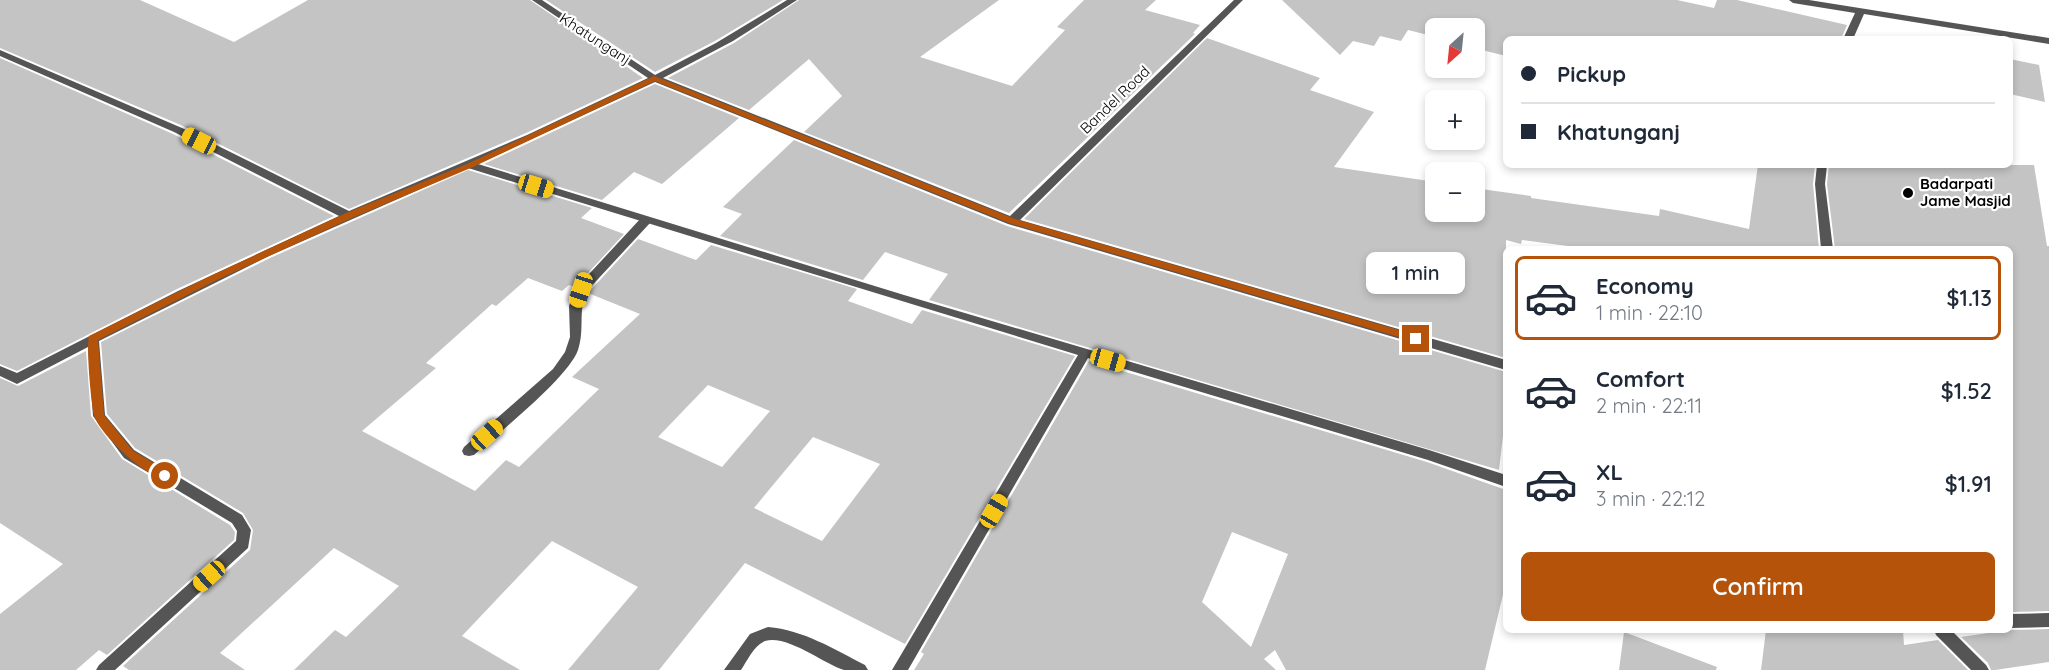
<!DOCTYPE html>
<meta charset="utf-8">
<style>
:root{--surface:#fff;--page:#f6f6f7;--text:#1f2937;--muted:#747a83;--line:#e0e1e3;--accent:#b45309}
body{margin:0;font-family:Quicksand,sans-serif;background:var(--page);color:var(--text);height:100vh;display:flex;flex-direction:column;font-size:22px;white-space:nowrap}
*{box-sizing:border-box;margin:0}
p{font-size:20px;color:var(--muted)}
.icon{flex:none;width:33px;height:33px;fill:none;stroke:currentColor;stroke-width:2;stroke-linecap:round;stroke-linejoin:round}
.map{position:relative;flex:1;overflow:hidden}
.side{position:absolute;left:1503px;top:246px;width:510px;height:387px;display:flex;flex-direction:column;background:var(--surface);border-radius:9px;box-shadow:0 3px 9px #0003}
.side>*{flex:none}
.hud{position:absolute;left:1503px;top:36px;width:510px;height:132px;border-radius:9px;box-shadow:0 3px 9px #0003;display:grid;align-content:center;height:132px;padding:0 18px;background:var(--surface)}
.needle{width:39px;rotate:207deg}
.buttons{position:absolute;left:1425px;top:18px;display:grid;gap:12px}
.buttons a{display:grid;place-items:center;width:60px;height:60px;border-radius:9px;background:var(--surface);box-shadow:0 3px 9px #0003;font-size:30px}
.end{position:absolute;width:27px;height:27px;margin:-14px;border:8px solid #b45309;background:#fff;box-shadow:0 0 0 3px #fff}
.from{border-radius:50%}
.bubble{position:absolute;height:42px;border-radius:9px;background:var(--surface);box-shadow:0 3px 9px #0003;font-size:20px;font-weight:600;line-height:42px;text-align:center}
.car{position:absolute;width:18px;height:36px;margin:-18px -9px;border-radius:8px;box-shadow:0 0 4px 2px #0007;background:linear-gradient(#f5c518 24%,#345 0 40%,#f5c518 0 76%,#345 0 86%,#f5c518 0)}
.hud b{display:flex;align-items:center;gap:21px;height:57px;font-size:22px}
.hud b+b{border-top:2px solid var(--line)}
.hud i{width:15px;height:15px;background:var(--text)}
ul{padding:10px 0 0;list-style:none}
li{display:flex;align-items:center;gap:18px;height:84px;margin:0 12px 9px;padding:0 6px;border:3px solid transparent;border-radius:9px}
li div{flex:1}
li b{display:block;font-size:22px}
li em{font-style:normal;font-weight:600}
li.current{border-color:var(--accent)}
li>.icon{width:54px;height:54px;stroke-width:1.5}
.primary-button{display:flex;gap:12px;margin-top:auto;padding:12px 18px}
.primary-button a{flex:1;height:69px;border-radius:9px;background:var(--accent);color:#fff;font-size:24px;font-weight:600;line-height:69px;text-align:center}
.map>svg:first-child{display:block}
</style>
<div class="map">
<svg width="2049" height="670" viewBox="0 0 2049 670">
<rect width="100%" height="100%" fill="#fff"/>
<!-- building -->
<path fill="#c4c4c4" fill-rule="evenodd" d="M0 0H140L234 42 308 0H530L643 78 526 133 349 209 183 126 0 48Z
M546 0H783L715 41 655 72Z
M799 0H999L920 57 1012 86 1065 30 1057 27 1084 0H1156L1145 10 1200 25 1193 33 1195 34 1009 213 804 132 842 96 809 59 749 110 668 78 734 43Z
M1282 0H1677L1714 8 1717 0H1737L1847 25 1841 39H1506V56L1474 48V28H1436V37L1408 30 1401 41 1380 36 1374 46 1353 41 1340 55Z
M1207 38 1320 78 1310 90 1374 112 1334 167 1436 182V212H1474V188L1531 196V198L1659 216 1660 209 1749 229 1758 165H1815L1813 184 1819 249H1591L1522 240 1521 244 1506 240V358L1024 219Z
M0 58 173 134 334 216 177 289 17 371 0 364Z
M2010 59 2039 65 2045 102 2010 94Z
M655 84 739 118 662 184 634 172 602 200 484 164Z
M794 140 1007 226 1506 372V410L1499 470 929 300 948 274 885 252 863 280 720 236 742 214 723 207Z
M1829 165H2034L2047 246H2049V611L2010 612V249H1835L1827 184Z
M468 170 592 208 581 218 624 234 575 287 569 285 562 291 528 278 496 306 492 304 426 363 436 368 362 431 475 491 506 460 519 467 599 389 572 377 640 314 588 293 638 239 696 260 711 245 857 289 848 301 912 324 922 310 1075 356 905 644 745 563 659 670H568L638 587 552 541 462 636 520 670H294L335 630 346 637 399 586 334 548 220 653 245 670H129L123 666 250 550 253 530 243 513 135 448 107 414 101 342 270 258ZM708 385 770 411 722 467 658 437ZM813 437 880 464 822 541 754 508Z
M86 351 91 416 122 459 230 525 235 532 234 540 107 655 99 650 76 670H0V614L63 564 0 523V378L18 386Z
M1089 361 1427 462 1506 490V582L1485 670H1286L1275 650 1264 659 1276 670H914L924 654 921 652ZM1232 532 1288 554 1251 647 1202 602Z
M2049 629V662L1995 670H1991L1988 663 1961 637 2009 630Z
M1766 630H1903L1904 645 1938 640 1968 670H1761Z
M1624 632 1717 667 1716 670H1619Z"/>
<g fill="none" stroke-linecap="round" stroke-linejoin="round">
<!-- service -->
<path fill="#555" fill-rule="evenodd" d="M646 216 651 220 650 223 586 292C578 314 585 329 578 350 568 378 498 433 474 455L469 456 464 455 462 451 464 447 553 369 565 352 570 337 569 306 577 287 642 217Z"/>
<!-- minor -->
<path fill="#555" fill-rule="evenodd" d="M532 0H542L655 75 716 43 787 0H797L733 41 663 78 1010 216 1234 0H1243L1020 220 1506 360V370L1008 224 655 82 478 164 904 295 1429 450 1506 475V487L1428 460 1088 358 908 670H892L1078 355 468 168 269 256 99 341 105 415 134 450 242 515 251 530 248 548 115 670H96L99 665 236 541 237 531 232 523 124 458 93 416 88 347 17 384 0 376V366L17 373 178 291 339 216 174 132 0 56V50L182 128 349 211 527 135 648 78Z
M1789 0H1809L2049 38V44L1864 14 1853 39H1843L1855 13 1793 3Z
M1817 165H1827L1825 184 1833 249H1821L1815 184Z
M2049 613V627L2010 628V614Z
M768 627C803 630 834 649 865 665L868 670C860 670 851 670 844 670 824 664 787 634 765 641 754 645 747 661 741 670H724L750 634Z
M1934 630H1951L1986 665 1989 670H1971L1936 635Z"/>
</g>
<!-- route -->
<path fill="#b45309" d="M654 76 1015 219 1416 335 1421 339 1416 342 1009 223 655 81 473 167 352 218 217 280 98 340 104 415 133 451 169 472V479C151 483 98 433 94 415 91 403 86 346 89 336L210 276 346 213 467 164Z"/>
<!-- markers -->
<circle fill="#000" stroke="#fff" stroke-width="2" cx="1908" cy="193" r="6"/>
<g text-anchor="middle" stroke-width="4.5" stroke-linejoin="round" paint-order="stroke">
<!-- street labels -->
<g font-size="15" fill="#000" stroke="#fff">
<text transform="translate(595 39) rotate(33)" y="5">Khatunganj</text>
<text transform="translate(1115 100) rotate(-44)" y="5">Bandel Road</text>
</g>
<!-- poi labels -->
<g font-size="15" font-weight="bold" fill="#000" stroke="#fff" text-anchor="start">
<text x="1920" y="189">Badarpati<tspan x="1920" dy="17">Jame Masjid</tspan></text>
</g>
</g>
</svg>
<div class="buttons">
<a><svg class="needle" viewBox="-14 -14 28 28"><path d="M0-13l5 13h-10z" fill="#e53935"/><path d="M0 13l5-13h-10z" fill="#747a83"/></svg></a>
<a>+</a>
<a>−</a>
</div>
<i class="end from" style="left:165px;top:476px"></i>
<i class="end" style="left:1416px;top:339px"></i>
<div class="bubble" style="left:1366px;top:252px;width:99px">1 min</div>
<i class="car" style="left:199px;top:141px;rotate:297deg"></i>
<i class="car" style="left:536px;top:186px;rotate:107deg"></i>
<i class="car" style="left:581px;top:290px;rotate:198deg"></i>
<i class="car" style="left:1108px;top:360px;rotate:106deg"></i>
<i class="car" style="left:487px;top:435px;rotate:48deg"></i>
<i class="car" style="left:994px;top:511px;rotate:30deg"></i>
<i class="car" style="left:209px;top:576px;rotate:228deg"></i>
<div class="hud">
<b><i class="from"></i>Pickup</b>
<b><i></i>Khatunganj</b>
</div>
<section class="side">
<ul>
<li class="current"><svg class="icon" aria-label="car" viewBox="0 0 24 24"><path d="M5 17H2v-5l4-1 3-4h7l3 4 3 1v5h-3M9 17h6M6 11h13"/><circle cx="7" cy="17" r="2"/><circle cx="17" cy="17" r="2"/></svg><div><b>Economy</b><p>1 min · 22:10</p></div><em>$1.13</em></li>
<li><svg class="icon" aria-label="car" viewBox="0 0 24 24"><path d="M5 17H2v-5l4-1 3-4h7l3 4 3 1v5h-3M9 17h6M6 11h13"/><circle cx="7" cy="17" r="2"/><circle cx="17" cy="17" r="2"/></svg><div><b>Comfort</b><p>2 min · 22:11</p></div><em>$1.52</em></li>
<li><svg class="icon" aria-label="car" viewBox="0 0 24 24"><path d="M5 17H2v-5l4-1 3-4h7l3 4 3 1v5h-3M9 17h6M6 11h13"/><circle cx="7" cy="17" r="2"/><circle cx="17" cy="17" r="2"/></svg><div><b>XL</b><p>3 min · 22:12</p></div><em>$1.91</em></li>
</ul>
<div class="primary-button"><a>Confirm</a></div>
</section>
</div>
